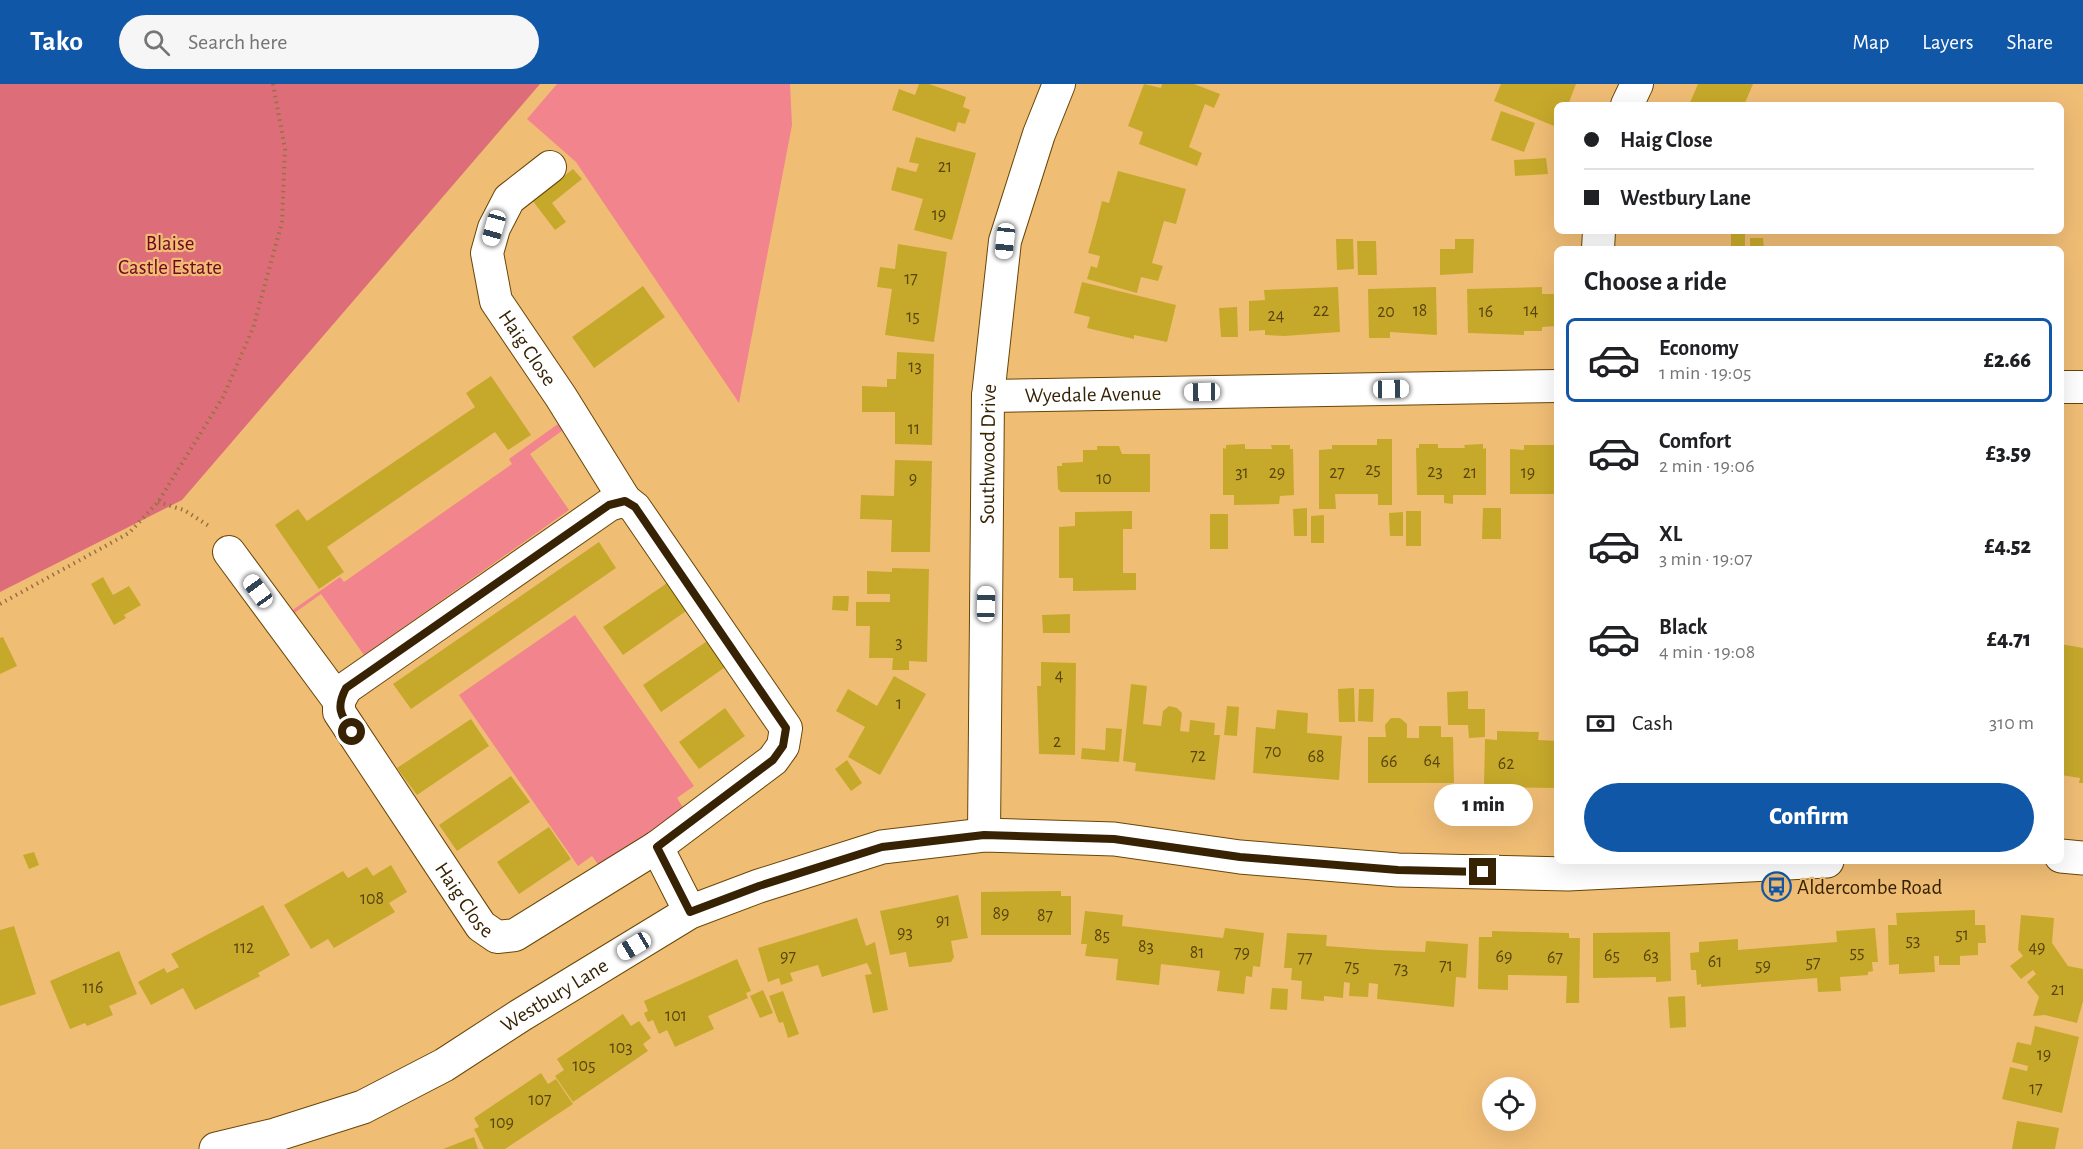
<!DOCTYPE html>
<meta charset="utf-8">
<style>
:root{--surface:#fff;--page:#f6f6f6;--text:#202124;--muted:#757577;--line:#e0e0e0;--accent:#1157a7}
body{margin:0;font-family:"Alegreya Sans",sans-serif;background:var(--page);color:var(--text);height:100vh;display:flex;flex-direction:column;font-size:22px;white-space:nowrap}
*{box-sizing:border-box;margin:0}
p{font-size:20px;color:var(--muted)}
.icon{flex:none;width:33px;height:33px;fill:none;stroke:currentColor;stroke-width:2;stroke-linecap:round;stroke-linejoin:round}
.map{position:relative;flex:1;overflow:hidden}
.details{position:absolute;left:1554px;top:162px;width:510px;height:618px;display:flex;flex-direction:column;background:var(--surface);border-radius:9px;box-shadow:0 6px 24px #0002}
.details>*{flex:none}
.top-card{position:absolute;left:1554px;top:18px;width:510px;height:132px;border-radius:9px;box-shadow:0 6px 24px #0002;display:grid;align-content:center;height:132px;padding:0 30px;background:var(--surface)}
.buttons{position:absolute;left:1482px;top:993px;display:grid;gap:12px}
.buttons a{display:grid;place-items:center;width:54px;height:54px;border-radius:50%;background:var(--surface);box-shadow:0 6px 24px #0002;font-size:30px}
.end{position:absolute;width:27px;height:27px;margin:-14px;border:8px solid #372304;background:#fff;box-shadow:0 0 0 3px #fff}
.from{border-radius:50%}
.bubble{position:absolute;height:42px;border-radius:21px;background:var(--surface);box-shadow:0 6px 24px #0002;font-size:20px;font-weight:800;line-height:42px;text-align:center}
.car{position:absolute;width:18px;height:36px;margin:-18px -9px;border-radius:8px;box-shadow:0 0 4px 2px #0007;background:linear-gradient(#fff 24%,#345 0 40%,#fff 0 76%,#345 0 86%,#fff 0)}
.top-card b{display:flex;align-items:center;gap:21px;height:57px;font-size:22px}
.top-card b+b{border-top:2px solid var(--line)}
.top-card i{width:15px;height:15px;background:var(--text)}
ul{padding:0;list-style:none}
li{display:flex;align-items:center;gap:18px;height:84px;margin:0 12px 9px;padding:0 18px;border:3px solid transparent;border-radius:9px}
li div{flex:1}
li b{display:block;font-size:22px}
li em{font-style:normal;font-weight:800}
li.current{border-color:var(--accent)}
li>.icon{width:54px;height:54px;stroke-width:1.5}
h2{padding:0 30px;font-size:27px;line-height:72px}
.pay{display:flex;align-items:center;gap:15px;height:66px;padding:0 30px;font-size:22px}
.pay p{margin-inline-start:auto}
.cta{display:flex;gap:12px;margin-top:auto;padding:12px 30px}
.cta a{flex:1;height:69px;border-radius:36px;background:var(--accent);color:#fff;font-size:24px;font-weight:800;line-height:69px;text-align:center}
header{display:flex;align-items:center;gap:36px;box-sizing:border-box;height:84px;padding:0 30px;background:var(--accent);color:#fff}
header strong{font-size:28px}
nav{display:flex;gap:33px;margin-inline-start:auto;font-size:21px}
.search{width:420px;height:54px;background:var(--page);display:flex;align-items:center;gap:15px;box-sizing:border-box;padding:0 21px;border-radius:33px;color:var(--muted);font-size:22px}
.map>svg:first-child{display:block}
</style>
<header>
<strong>Tako</strong>
<div class="search"><svg class="icon" aria-label="search" viewBox="0 0 24 24"><circle cx="10" cy="10" r="6"/><path d="M15 15l6 6"/></svg>Search here</div>
<nav><a>Map</a><a>Layers</a><a>Share</a></nav>
</header>
<div class="map">
<svg width="2083" height="1065" viewBox="0 0 2083 1065">
<rect width="100%" height="100%" fill="#f0bd75"/>
<!-- green -->
<path fill="#f2848d" d="M557 0H790L792 41 739 319 576 78 527 35Z
M565 335 570 341 530 370 569 426 364 571 321 510 286 535 284 532 340 493 344 498 512 380 509 375Z
M575 531 694 702 677 714 686 728 602 786 592 772 578 782 459 611Z"/>
<!-- forest -->
<path fill="#dd6d78" d="M0 0H540L182 416 0 508Z"/>
<!-- building -->
<path fill="#c6a92b" d="M919 0H929L966 13 963 23 970 26 965 40 958 38 955 48 892 26 899 5 915 11Z
M1144 0 1161 4 1162 0H1194L1220 10 1214 24 1205 20 1189 63 1202 69 1197 82 1139 60 1143 48 1128 42Z
M1501 0H1576L1568 21H1557L1554 42 1494 17Z
M1698 0H1753L1744 21H1689Z
M1501 27 1535 39 1524 68 1491 56Z
M916 53 976 69 952 156 914 146 923 115 891 106 897 83 916 88 919 80 909 78Z
M1546 74 1548 90 1515 92 1514 76Z
M573 85 582 95 552 119 566 138 555 146 532 116Z
M1118 87 1186 105 1176 140 1164 137 1152 179 1163 182 1158 197 1141 193 1137 209 1087 195 1091 182 1097 184 1100 172 1088 169 1096 141 1102 117 1109 119Z
M1731 149H1745V165H1731Z
M1750 154H1763L1764 165H1750Z
M1336 155H1353L1354 185 1337 186Z
M1455 155H1474L1473 189 1440 191V165H1455Z
M1357 157H1376L1377 191H1358Z
M898 160 947 168 934 258 885 251 892 205 877 203 880 183 895 185Z
M1082 198 1176 221 1167 258 1134 251V255L1087 244 1090 233 1074 229Z
M643 202 665 233 594 284 572 253Z
M1338 203 1340 248 1284 252 1265 251V246L1249 247V217L1265 216 1264 206Z
M1436 203 1437 251 1390 248V254H1369L1368 205Z
M1542 203V210H1557V242L1542 243V247H1524V251L1468 249 1467 205Z
M1237 223 1238 253H1221L1219 224Z
M897 268 934 270 932 361 895 360V328H862V302L887 303V295H896Z
M491 292 531 351 508 366 495 348 327 463 344 488 319 505 275 441 298 425 307 437 475 323 466 309Z
M1377 355H1392V421H1378V410H1335L1336 425H1319V366L1332 365V361H1377Z
M1245 360V365H1272L1271 361H1290V365H1293L1294 411 1280 412 1279 420 1234 421V411H1223V364L1226 365V361Z
M1419 360H1438V364H1465L1464 361 1483 360V365L1486 364V411H1453V420L1444 419V411H1417L1416 364H1419Z
M1524 361H1557V410H1510V365L1524 366Z
M1097 362H1119L1122 370H1150V408H1061L1058 405 1057 382H1062V379L1083 378V366H1097Z
M895 376 932 377 930 468H891L892 436 860 435 861 411 894 412Z
M1307 424V452H1294L1293 425Z
M1483 424H1501V455H1482Z
M1132 427V445H1123V489H1136V506L1073 507V494H1059V443L1075 442V428Z
M1406 427H1421V462H1406Z
M1403 428V452H1390L1389 429Z
M1210 430H1228V465H1210Z
M1324 431V459H1311V432Z
M599 458 616 484 411 625 393 600Z
M892 484 929 485 927 578 909 577V586H892L893 574H869L870 542H856V518H890V510H867V487L892 488Z
M103 493 113 511 129 502 141 521 124 531 126 534 114 541 91 500Z
M673 495 692 523 623 571 603 543Z
M833 512H849L848 527 832 526Z
M1070 530V549H1043L1042 531Z
M3 553 17 582 0 590V554Z
M713 553 731 579 661 628 643 601Z
M2061 560 2083 564V699H2079L2080 694 2061 691Z
M1041 578 1076 579 1075 671 1039 670 1037 602H1041Z
M894 592 926 610 880 691 848 673 865 643 836 627 848 605 877 622Z
M1131 600 1147 602 1143 640 1161 642 1163 627 1169 622 1177 624 1182 629 1180 647 1189 648 1190 636 1215 639 1214 651H1220L1215 696 1135 687 1136 679 1123 677Z
M1354 604 1355 638H1339L1338 605Z
M1359 605H1374L1373 638 1358 637Z
M1468 607V625H1485V653L1469 654 1468 641H1448L1447 608Z
M1227 622 1239 623 1237 652 1224 651Z
M725 624 745 652 699 685 679 658Z
M1277 626 1308 629 1307 649 1342 652 1339 696 1253 689 1256 643 1275 645Z
M1391 634H1400L1407 640V654H1419V642H1441V653H1453L1454 699H1368V653H1386L1385 641Z
M471 635 489 662 417 711 397 684Z
M1106 644 1122 645 1119 678 1081 675 1082 664 1105 666Z
M1497 647 1539 648 1538 656 1557 657V704L1484 703 1485 655 1497 656Z
M847 676 862 699 851 707 835 685Z
M511 692 530 718 457 767 439 741Z
M549 743 571 775 519 810 497 778Z
M34 768 39 781 29 785 23 771Z
M391 781 407 808 389 819 395 828 334 864 328 855 311 865 284 821 343 787 348 794 367 783 373 792Z
M1061 807V812H1071V851H981V808Z
M958 811 968 854 951 857 954 873 951 878 909 883 906 868 890 871 880 827Z
M263 821 290 871 258 889 260 892 195 926 183 904 151 921 138 898 164 884 167 889 179 883 171 870Z
M1975 826V841H1985L1986 859H1978V871L1960 872V881H1939V872H1934L1935 888 1899 890V880L1889 881 1888 841H1897L1896 829Z
M1085 827 1123 831 1122 842 1223 854 1225 844 1264 849 1260 883 1253 882 1252 893 1246 892 1244 910 1217 907 1220 887 1161 880 1159 901 1116 896 1118 875 1085 872 1087 860H1081Z
M2021 831 2054 834 2052 859 2068 882 2083 885V917L2077 939 2045 931 2033 932 2039 913 2027 898 2036 890 2033 886 2021 895 2010 882 2023 872 2018 866Z
M857 834 866 862 875 858 888 926 873 929 865 891 872 890 867 879 822 893 818 881 790 889 793 897 781 901 779 894 768 898 758 864Z
M14 842 36 910 0 922V846Z
M1875 844 1878 878H1872L1873 887 1868 888V891L1840 893 1841 907 1818 908 1817 894 1701 903V900L1697 901 1696 886H1691L1690 869 1699 868V858L1738 855V866L1837 858 1836 847Z
M1492 847 1569 849V854H1580L1579 919H1566L1567 892 1508 891V906L1478 905 1479 853H1492Z
M1670 848 1671 897 1656 898V893L1593 894V849Z
M1287 849 1327 851 1326 862 1379 866 1425 868 1426 857 1468 860 1466 894 1456 893 1454 923 1377 915 1378 900 1369 899 1368 913 1349 912 1350 899 1344 898 1343 914 1324 912V917L1301 915 1302 897 1291 896 1292 884H1284Z
M119 867 137 910 109 922 113 931 87 942 85 939 70 945 50 897Z
M737 875 751 907 746 909 748 914 708 932 714 945 675 963 667 946 659 950 653 936 648 938 644 929 648 927 644 917Z
M1272 904 1288 905 1287 926 1270 925Z
M763 906 773 929 760 934 750 912Z
M783 907 799 950 788 954 783 938 779 939 769 912Z
M1685 912 1686 943 1670 944 1668 913Z
M623 930 631 942 639 937 651 954 643 960 648 967 573 1018 555 992 564 986 557 975Z
M2035 942 2079 953 2062 1029 2002 1015 2010 983 2027 987 2028 982 2012 978 2017 958 2031 961Z
M541 989 548 1000 556 995 573 1020 505 1065H484L474 1045 479 1043 474 1034Z
M2017 1037 2059 1044 2055 1065H2012Z
M474 1053 478 1065H443Z"/>
<g fill="none" stroke-linecap="round" stroke-linejoin="round">
<defs>
<g id="street">
<path d="M1627 21 1637 0"/>
<path id="s1" d="M550 83 509 115 494 144 487 169 496 217 561 313 625 416"/>
<path d="M1598 165 1599 147"/>
<path d="M2061 303H2083"/>
<path id="s2" d="M988 312 1557 302"/>
<path id="s3" d="M229 468 339 617V628L481 842 497 853 515 851 657 763 773 676 783 662 786 644 635 424 625 416 609 421 346 604 339 617"/>
<path id="s4" d="M984 751 988 312 1005 157 1039 50 1059 0"/>
<path d="M657 763 690 828"/>
</g>
<g id="secondary">
<path d="M2061 772 2083 774"/>
<path id="s5" d="M216 1065 275 1051 363 1023 444 981 521 931 690 828 759 802 882 763 984 751 1114 755 1240 773 1398 786 1568 790 1827 777"/>
</g>
</defs>
<!-- street casing -->
<use href="#street" stroke="#684606" stroke-width="34"/>
<!-- secondary casing -->
<use href="#secondary" stroke="#684606" stroke-width="35"/>
<!-- path -->
<path stroke="#96723e" stroke-width="4" stroke-dasharray="1.5 4.5" stroke-linecap="butt" d="M158 418 184 426 209 442
M0 520 129 449 158 418 223 313 253 244 282 138 285 65 273 0"/>
<!-- street -->
<use href="#street" stroke="#fff" stroke-width="32"/>
<!-- secondary -->
<use href="#secondary" stroke="#fff" stroke-width="33"/>
</g>
<g fill="none" stroke-linecap="round" stroke-linejoin="round">
<!-- route -->
<path stroke="#372304" stroke-width="8" d="M352 648C340 630 336 623 346 604L609 421 625 417 635 423 786 644 783 662 773 676 657 763 690 828 759 802 882 763 984 751 1114 755 1240 773 1398 786 1483 788"/>
</g>
<!-- icons -->
<defs>
<symbol id="bus-ring" viewBox="-11 -11 22 22"><circle r="9.5" fill="#f0bd75" stroke="#1157a7" stroke-width="1.5"/><path d="M-5-6H5V4H4V6H2V4H-2V6H-4V4H-5ZM-3.5-4V0h7V-4ZM-3.5 1.2v1.5H-2V1.2ZM2 1.2v1.5H3.5V1.2Z" fill="#1157a7"/></symbol>
</defs>
<g fill-rule="evenodd">
<use href="#bus-ring" x="1760" y="786" width="33" height="33"/>
</g>
<g text-anchor="middle" stroke-width="4.5" stroke-linejoin="round" paint-order="stroke">
<!-- number labels -->
<g font-size="18" fill="#5b440e">
<text x="945" y="88">21</text>
<text x="939" y="136">19</text>
<text x="911" y="200">17</text>
<text x="1321" y="232">22</text>
<text x="1420" y="232">18</text>
<text x="1531" y="232">14</text>
<text x="1386" y="233">20</text>
<text x="1486" y="233">16</text>
<text x="1276" y="237">24</text>
<text x="913" y="238">15</text>
<text x="915" y="288">13</text>
<text x="914" y="350">11</text>
<text x="1373" y="391">25</text>
<text x="1435" y="393">23</text>
<text x="1242" y="394">31</text>
<text x="1277" y="394">29</text>
<text x="1337" y="394">27</text>
<text x="1470" y="394">21</text>
<text x="1528" y="394">19</text>
<text x="913" y="400">9</text>
<text x="1104" y="400">10</text>
<text x="899" y="564">3</text>
<text x="1059" y="597">4</text>
<text x="899" y="625">1</text>
<text x="1057" y="663">2</text>
<text x="1273" y="673">70</text>
<text x="1198" y="677">72</text>
<text x="1316" y="678">68</text>
<text x="1432" y="682">64</text>
<text x="1389" y="683">66</text>
<text x="1506" y="685">62</text>
<text x="372" y="820">108</text>
<text x="1001" y="835">89</text>
<text x="1045" y="837">87</text>
<text x="943" y="842">91</text>
<text x="905" y="854">93</text>
<text x="1962" y="856">51</text>
<text x="1102" y="857">85</text>
<text x="1913" y="862">53</text>
<text x="1146" y="868">83</text>
<text x="244" y="869">112</text>
<text x="2037" y="869">49</text>
<text x="1197" y="874">81</text>
<text x="1242" y="874">79</text>
<text x="1857" y="874">55</text>
<text x="1612" y="877">65</text>
<text x="1651" y="877">63</text>
<text x="788" y="878">97</text>
<text x="1504" y="878">69</text>
<text x="1305" y="879">77</text>
<text x="1555" y="879">67</text>
<text x="1715" y="883">61</text>
<text x="1813" y="884">57</text>
<text x="1446" y="887">71</text>
<text x="1763" y="887">59</text>
<text x="1352" y="888">75</text>
<text x="1401" y="890">73</text>
<text x="93" y="909">116</text>
<text x="2058" y="911">21</text>
<text x="676" y="937">101</text>
<text x="621" y="969">103</text>
<text x="2044" y="976">19</text>
<text x="584" y="987">105</text>
<text x="2036" y="1010">17</text>
<text x="540" y="1021">107</text>
<text x="502" y="1044">109</text>
</g>
<!-- park labels -->
<g font-size="21" fill="#710522" stroke="#f0bd75">
<text x="170" y="166">Blaise<tspan x="170" dy="24">Castle Estate</tspan></text>
</g>
<!-- street labels -->
<g font-size="21" fill="#372304" stroke="#f0bd75">
<text dy="7" stroke="none"><textPath href="#s1" startOffset="216">Haig Close</textPath></text>
<text dy="7" stroke="none"><textPath href="#s2" startOffset="105">Wyedale Avenue</textPath></text>
<text dy="7" stroke="none"><textPath href="#s4" startOffset="381">Southwood Drive</textPath></text>
<text dy="7" stroke="none"><textPath href="#s3" startOffset="422">Haig Close</textPath></text>
<text dy="7" stroke="none"><textPath href="#s5" startOffset="375">Westbury Lane</textPath></text>
</g>
<!-- poi labels -->
<g font-size="21" fill="#372304" stroke="#f0bd75" text-anchor="start">
<text x="1797" y="810">Aldercombe Road</text>
</g>
</g>
</svg>
<div class="buttons">
<a><svg class="icon" aria-label="locate" viewBox="0 0 24 24"><circle cx="12" cy="12" r="6"/><path d="M12 2v4M12 18v4M2 12h4M18 12h4"/></svg></a>
</div>
<i class="end from" style="left:352px;top:648px"></i>
<i class="end" style="left:1483px;top:788px"></i>
<div class="bubble" style="left:1434px;top:700px;width:99px">1 min</div>
<i class="car" style="left:494px;top:144px;rotate:196deg"></i>
<i class="car" style="left:1005px;top:157px;rotate:186deg"></i>
<i class="car" style="left:1391px;top:305px;rotate:89deg"></i>
<i class="car" style="left:1202px;top:308px;rotate:269deg"></i>
<i class="car" style="left:258px;top:507px;rotate:324deg"></i>
<i class="car" style="left:986px;top:520px;rotate:1deg"></i>
<i class="car" style="left:634px;top:862px;rotate:239deg"></i>
<div class="top-card">
<b><i class="from"></i>Haig Close</b>
<b><i></i>Westbury Lane</b>
</div>
<section class="details">
<h2>Choose a ride</h2>
<ul>
<li class="current"><svg class="icon" aria-label="car" viewBox="0 0 24 24"><path d="M5 17H2v-5l4-1 3-4h7l3 4 3 1v5h-3M9 17h6M6 11h13"/><circle cx="7" cy="17" r="2"/><circle cx="17" cy="17" r="2"/></svg><div><b>Economy</b><p>1 min · 19:05</p></div><em>£2.66</em></li>
<li><svg class="icon" aria-label="car" viewBox="0 0 24 24"><path d="M5 17H2v-5l4-1 3-4h7l3 4 3 1v5h-3M9 17h6M6 11h13"/><circle cx="7" cy="17" r="2"/><circle cx="17" cy="17" r="2"/></svg><div><b>Comfort</b><p>2 min · 19:06</p></div><em>£3.59</em></li>
<li><svg class="icon" aria-label="car" viewBox="0 0 24 24"><path d="M5 17H2v-5l4-1 3-4h7l3 4 3 1v5h-3M9 17h6M6 11h13"/><circle cx="7" cy="17" r="2"/><circle cx="17" cy="17" r="2"/></svg><div><b>XL</b><p>3 min · 19:07</p></div><em>£4.52</em></li>
<li><svg class="icon" aria-label="car" viewBox="0 0 24 24"><path d="M5 17H2v-5l4-1 3-4h7l3 4 3 1v5h-3M9 17h6M6 11h13"/><circle cx="7" cy="17" r="2"/><circle cx="17" cy="17" r="2"/></svg><div><b>Black</b><p>4 min · 19:08</p></div><em>£4.71</em></li>
</ul>
<div class="pay"><svg class="icon" aria-label="cash" viewBox="0 0 24 24"><path d="M3 7h18v10H3z"/><circle cx="12" cy="12" r="2"/></svg>Cash<p>310 m</p></div>
<div class="cta"><a>Confirm</a></div>
</section>
</div>
